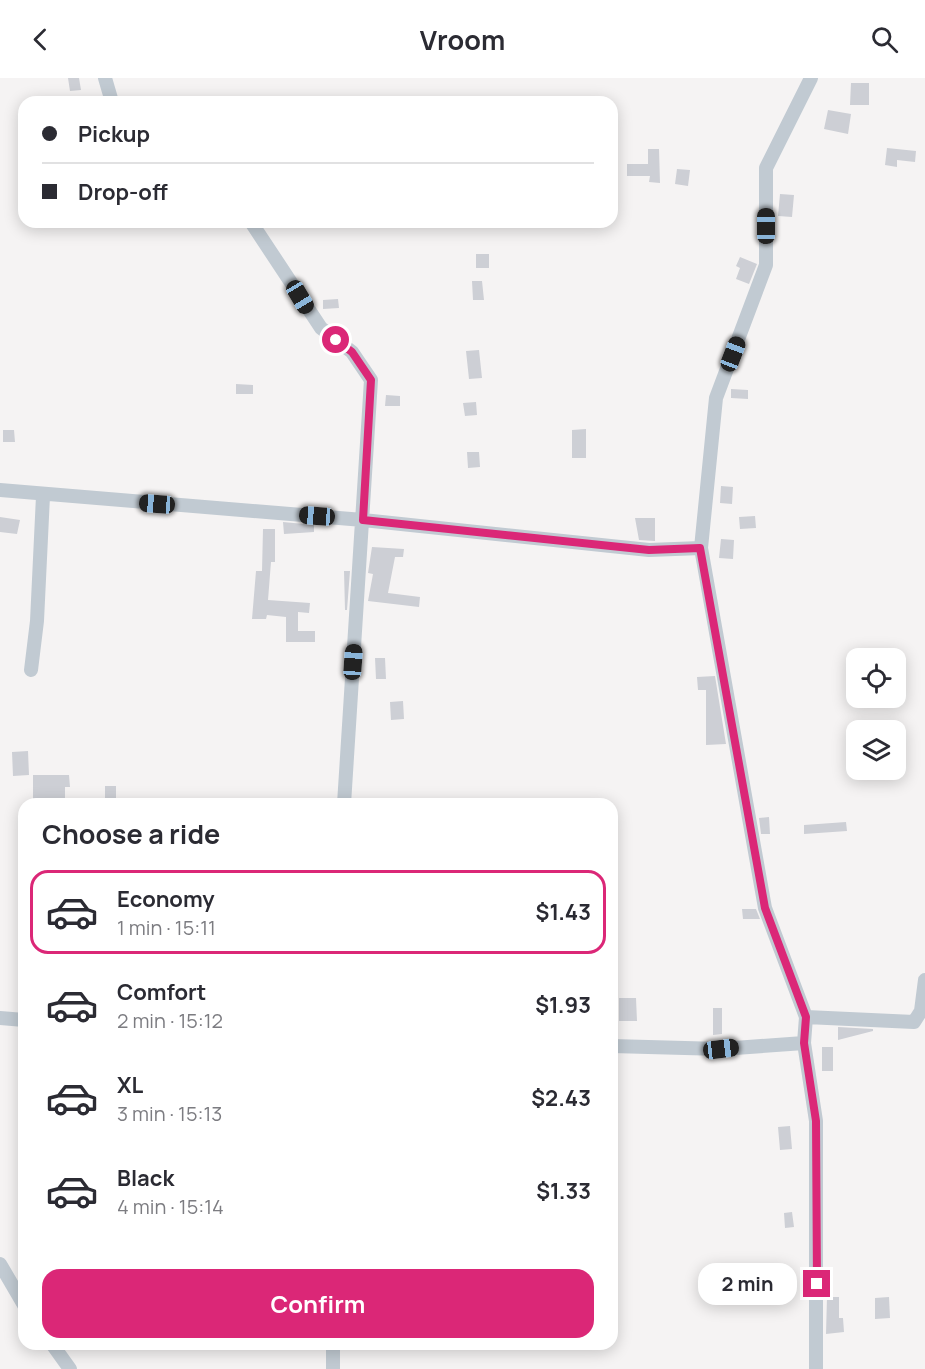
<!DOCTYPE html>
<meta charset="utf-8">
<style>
:root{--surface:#fff;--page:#f7f7f7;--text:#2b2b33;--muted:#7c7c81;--line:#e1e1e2;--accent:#db2777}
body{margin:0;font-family:Manrope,sans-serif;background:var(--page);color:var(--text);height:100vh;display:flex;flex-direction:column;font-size:22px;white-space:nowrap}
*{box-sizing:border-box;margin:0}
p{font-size:20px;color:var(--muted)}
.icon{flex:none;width:33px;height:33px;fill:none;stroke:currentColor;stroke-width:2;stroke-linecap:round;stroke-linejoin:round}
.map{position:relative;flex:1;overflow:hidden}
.panel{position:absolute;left:18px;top:720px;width:600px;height:552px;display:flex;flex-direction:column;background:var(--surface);border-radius:18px;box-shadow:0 3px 15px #0003}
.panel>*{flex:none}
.hud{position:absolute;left:18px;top:18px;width:600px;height:132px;border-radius:18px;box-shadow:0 3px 15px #0003;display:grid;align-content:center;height:132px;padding:0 24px;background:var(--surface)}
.buttons{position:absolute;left:846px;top:570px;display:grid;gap:12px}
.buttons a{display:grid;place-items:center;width:60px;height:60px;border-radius:12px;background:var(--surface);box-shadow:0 3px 15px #0003;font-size:30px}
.end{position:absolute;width:27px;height:27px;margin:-14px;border:8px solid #db2777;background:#fff;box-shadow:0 0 0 3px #fff}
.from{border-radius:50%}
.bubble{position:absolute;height:42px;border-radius:18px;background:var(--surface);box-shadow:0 3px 15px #0003;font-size:20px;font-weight:700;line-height:42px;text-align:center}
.car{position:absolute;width:18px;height:36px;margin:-18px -9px;border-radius:8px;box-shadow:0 0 4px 2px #0007;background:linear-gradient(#222 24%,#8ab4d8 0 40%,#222 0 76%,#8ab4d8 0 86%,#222 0)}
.hud b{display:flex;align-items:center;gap:21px;height:57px;font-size:22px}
.hud b+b{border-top:2px solid var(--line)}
.hud i{width:15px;height:15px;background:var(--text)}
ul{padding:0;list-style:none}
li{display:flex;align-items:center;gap:18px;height:84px;margin:0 12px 9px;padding:0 12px;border:3px solid transparent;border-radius:18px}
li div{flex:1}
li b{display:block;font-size:22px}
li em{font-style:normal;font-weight:700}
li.on{border-color:var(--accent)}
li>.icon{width:54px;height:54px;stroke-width:1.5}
h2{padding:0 24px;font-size:27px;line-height:72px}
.button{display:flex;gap:12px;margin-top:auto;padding:12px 24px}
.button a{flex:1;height:69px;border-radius:18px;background:var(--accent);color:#fff;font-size:24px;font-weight:700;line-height:69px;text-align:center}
header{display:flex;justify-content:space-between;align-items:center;height:78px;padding:0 24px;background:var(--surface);font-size:27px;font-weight:700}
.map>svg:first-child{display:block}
</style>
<header><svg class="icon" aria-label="back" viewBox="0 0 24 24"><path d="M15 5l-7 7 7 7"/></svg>Vroom<svg class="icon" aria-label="search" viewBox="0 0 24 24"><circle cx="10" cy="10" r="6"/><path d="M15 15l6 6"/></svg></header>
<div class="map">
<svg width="925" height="1291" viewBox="0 0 925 1291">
<rect width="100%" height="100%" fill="#f5f3f3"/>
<!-- building -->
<path fill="#cdcfd5" d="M68 0H79L81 12 70 13Z
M851 5H869V27H850Z
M828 32 851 36 848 56 824 51Z
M887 70 916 73 915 84 897 82V89L885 87Z
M648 71H659L660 105 649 104 650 98H627V86H648Z
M677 91 690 92 688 108 675 106Z
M780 116 794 117 792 139 778 138Z
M476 176H489V190H476Z
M740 179 757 186 749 206 736 201 740 190 736 188Z
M472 203H482L484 222H473Z
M338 221 339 230 323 231V222Z
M479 272 482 300 469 301 466 273Z
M236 306 253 307V316H236Z
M731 311 748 312V321L731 320Z
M386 317 400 318V328H385Z
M476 324 477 337 465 338 463 325Z
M586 351V380H572V352Z
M3 352H14L15 364H3Z
M467 374H479L480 389 468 390Z
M721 408 733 409 732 426 720 425Z
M755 438 756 450 740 451 739 439Z
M0 439 20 442 17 456 0 454Z
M635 440H655V463L639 462Z
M283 444 314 447V454L284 456Z
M263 451H275V484H271L268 522 310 525 309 535 298 534V553H315V564H286V539L267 537 266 541H252L256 493H262Z
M721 461 734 462 733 481 719 480Z
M372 469 404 471 403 479H395L388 515 420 519 419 529 368 523 373 496 368 495Z
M344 493H350L347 532H345Z
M375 580H385L386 601H376Z
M715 598 726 666 706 667V612H698L697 599Z
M403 623 404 641 391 642 390 624Z
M28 673 29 697 13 698 12 674Z
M33 697H69L70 709H65V725L55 726 54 721H33Z
M105 708H116V721H105Z
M769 739 770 756H761L759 740Z
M846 744 847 753 804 756V747Z
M742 831H756L760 841H743Z
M619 920H636L637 943H619Z
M713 930H722V956L713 957Z
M838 949 873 951V953L838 962Z
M822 969H833V993H822Z
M790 1048 792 1071 780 1072 778 1049Z
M792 1134 794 1149 785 1150 784 1135Z
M827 1219H839V1240H843L844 1254 826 1256Z
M889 1219 890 1240 875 1241V1220Z"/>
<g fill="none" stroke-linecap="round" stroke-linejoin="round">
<!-- minor -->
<path stroke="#c1cad2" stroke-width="14" d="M105 0 112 24
M811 0 766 90V187L716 320 701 470 765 830 806 939 804 965 816 1043V1291
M251 144 321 250 352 274 371 302 344 726
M0 412 363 442 649 472 701 470
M31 592 37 543 43 418
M806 939 914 944 921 933 925 902
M0 940 24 942
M612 968 721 971 804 965
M0 1186 24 1227
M52 1266 70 1291
M333 1266V1291"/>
</g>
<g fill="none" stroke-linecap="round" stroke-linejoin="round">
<!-- route -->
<path stroke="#db2777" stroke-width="8" d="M336 262 352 274 371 302 363 442 649 472 700 470 765 830 806 939 804 965 816 1043 817 1206"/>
</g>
</svg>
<div class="buttons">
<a><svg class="icon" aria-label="locate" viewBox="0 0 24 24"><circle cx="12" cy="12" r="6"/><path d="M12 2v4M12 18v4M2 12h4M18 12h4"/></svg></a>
<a><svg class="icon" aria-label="layers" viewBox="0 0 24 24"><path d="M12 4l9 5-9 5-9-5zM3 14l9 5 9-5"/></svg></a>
</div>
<i class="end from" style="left:336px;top:262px"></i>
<i class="end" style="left:817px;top:1206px"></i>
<div class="bubble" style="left:698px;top:1185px;width:99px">2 min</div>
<i class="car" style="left:766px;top:148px;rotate:0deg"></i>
<i class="car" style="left:300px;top:219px;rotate:149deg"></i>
<i class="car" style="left:733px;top:276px;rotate:21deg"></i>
<i class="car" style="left:157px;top:426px;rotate:274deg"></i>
<i class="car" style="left:317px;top:438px;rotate:274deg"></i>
<i class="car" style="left:353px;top:584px;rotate:4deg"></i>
<i class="car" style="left:721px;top:971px;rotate:83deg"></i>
<div class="hud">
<b><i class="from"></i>Pickup</b>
<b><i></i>Drop-off</b>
</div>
<section class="panel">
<h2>Choose a ride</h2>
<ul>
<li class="on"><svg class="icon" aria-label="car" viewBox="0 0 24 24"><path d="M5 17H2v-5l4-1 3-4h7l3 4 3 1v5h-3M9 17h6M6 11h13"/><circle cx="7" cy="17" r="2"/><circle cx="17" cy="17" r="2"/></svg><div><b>Economy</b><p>1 min · 15:11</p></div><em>$1.43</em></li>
<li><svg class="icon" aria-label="car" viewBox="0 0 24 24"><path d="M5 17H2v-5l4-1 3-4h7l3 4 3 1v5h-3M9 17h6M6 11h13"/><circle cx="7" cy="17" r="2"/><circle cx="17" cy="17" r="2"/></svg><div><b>Comfort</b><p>2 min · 15:12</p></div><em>$1.93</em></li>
<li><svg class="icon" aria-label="car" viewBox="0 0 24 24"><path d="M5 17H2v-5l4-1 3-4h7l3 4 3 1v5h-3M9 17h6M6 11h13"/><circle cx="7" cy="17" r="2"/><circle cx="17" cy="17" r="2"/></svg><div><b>XL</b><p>3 min · 15:13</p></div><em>$2.43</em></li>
<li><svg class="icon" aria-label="car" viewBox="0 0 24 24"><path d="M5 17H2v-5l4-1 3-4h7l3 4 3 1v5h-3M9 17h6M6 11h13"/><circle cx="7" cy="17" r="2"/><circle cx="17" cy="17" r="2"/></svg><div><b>Black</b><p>4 min · 15:14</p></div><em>$1.33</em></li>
</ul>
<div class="button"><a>Confirm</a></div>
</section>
</div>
